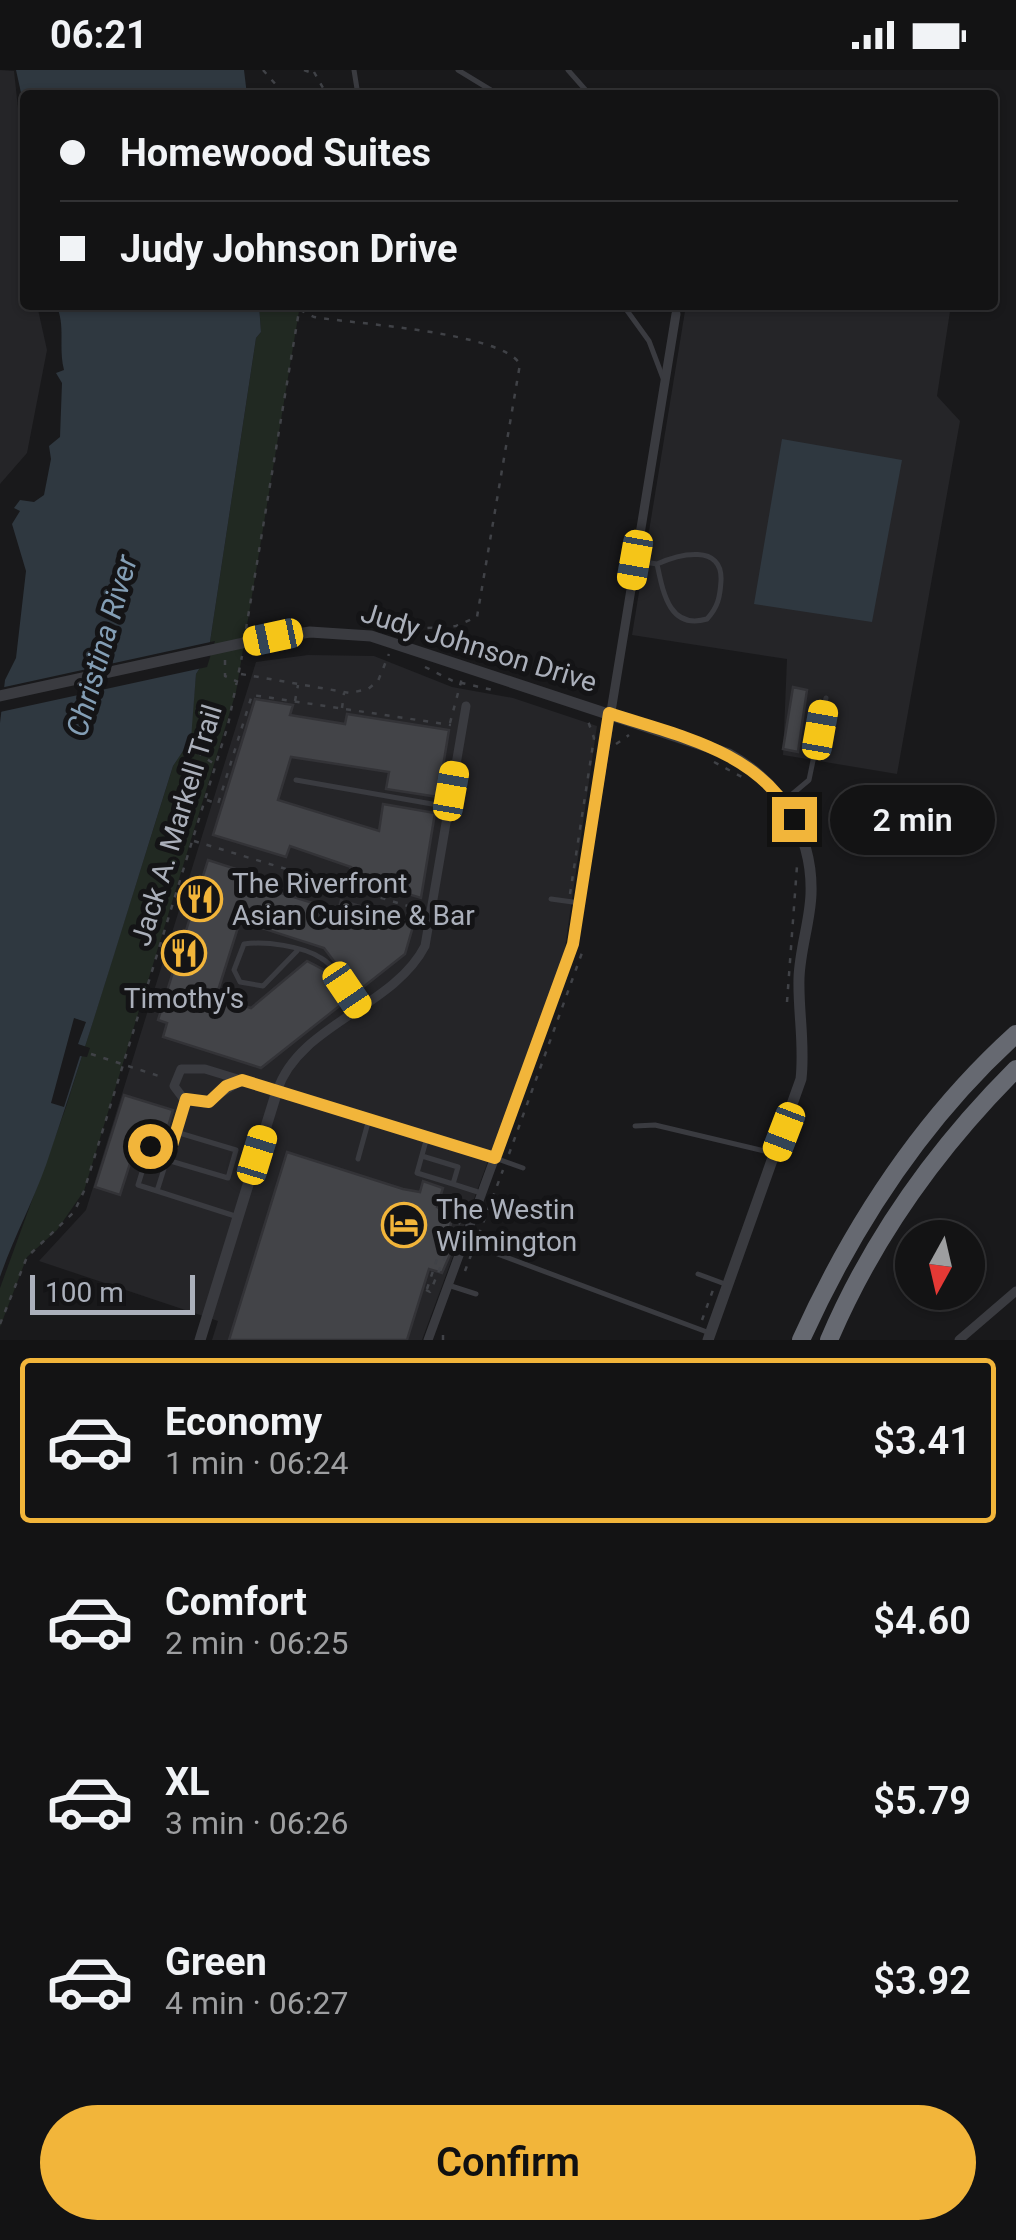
<!DOCTYPE html>
<meta charset="utf-8">
<style>
:root{--surface:#131314;--page:#202022;--text:#f1f3f6;--muted:#9d9ea0;--line:#323234;--accent:#f2b53a}
body{margin:0;font-family:Roboto,sans-serif;background:var(--page);color:var(--text);height:100vh;display:flex;flex-direction:column;font-size:38px;white-space:nowrap}
*{box-sizing:border-box;margin:0}
p{font-size:32px;color:var(--muted)}
.icon{flex:none;width:55px;height:55px;fill:none;stroke:currentColor;stroke-width:2;stroke-linecap:round;stroke-linejoin:round}
.map{position:relative;height:1270px;overflow:hidden}
.side{display:flex;flex-direction:column;background:var(--surface);flex:1}
.side>*{flex:none}
.banner{position:absolute;left:20px;top:20px;width:978px;height:220px;border-radius:10px;box-shadow:0 2px 8px #0004,0 0 0 2px var(--line);display:grid;align-content:center;height:220px;padding:0 40px;background:var(--surface)}
.needle{width:65px;rotate:188deg}
.controls{position:absolute;left:895px;top:1150px;display:grid;gap:20px}
.controls a{display:grid;place-items:center;width:90px;height:90px;border-radius:50%;background:var(--surface);box-shadow:0 2px 8px #0004,0 0 0 2px var(--line);font-size:50px}
.scale{position:absolute;left:30px;bottom:25px;width:165px;box-sizing:border-box;padding-left:10px;border:5px solid #abb0bb;border-top:0;font-size:28px;line-height:35px;white-space:nowrap;color:#abb0bb;-webkit-text-stroke:8px #141416;paint-order:stroke}
.end{position:absolute;width:45px;height:45px;margin:-22px;border:12px solid #f2b53a;background:#111;box-shadow:0 0 0 5px #111}
.from{border-radius:50%}
.bubble{position:absolute;height:70px;border-radius:35px;background:var(--surface);box-shadow:0 2px 8px #0004,0 0 0 2px var(--line);font-size:32px;font-weight:600;line-height:70px;text-align:center}
.car{position:absolute;width:30px;height:60px;margin:-30px -15px;border-radius:12px;box-shadow:0 0 8px 2px #0007;background:linear-gradient(#f5c518 24%,#345 0 40%,#f5c518 0 76%,#345 0 86%,#f5c518 0)}
.banner b{display:flex;align-items:center;gap:35px;height:95px;font-size:38px}
.banner b+b{border-top:2px solid var(--line)}
.banner i{width:25px;height:25px;background:var(--text)}
ul{padding:18px 0 0;list-style:none}
li{display:flex;align-items:center;gap:30px;height:165px;margin:0 20px 15px;padding:0 20px;border:5px solid transparent;border-radius:10px}
li div{flex:1}
li b{display:block;font-size:38px}
li em{font-style:normal;font-weight:600}
li.current{border-color:var(--accent)}
li>.icon{width:90px;height:90px;stroke-width:1.5}
.primary-button{display:flex;gap:20px;margin-top:auto;padding:20px 40px}
.primary-button a{flex:1;height:115px;border-radius:60px;background:var(--accent);color:#111;font-size:40px;font-weight:600;line-height:115px;text-align:center}
.status{display:flex;justify-content:space-between;align-items:center;height:70px;padding:0 50px;background:var(--surface);direction:ltr}
.status svg{height:28px;fill:currentColor}
.map>svg:first-child{display:block}
</style>
<div class="status"><b>06:21</b><svg viewBox="0 0 49 12"><path d="M0 12V9h3v3zM5 12V6h3v6zM10 12V3h3v9zM15 12V0h3v12zM26 1h20v11H26zM47 4h2v5h-2z"/></svg></div>
<div class="map">
<svg width="1016" height="1270" viewBox="0 0 1016 1270">
<rect width="100%" height="100%" fill="#19191b"/>
<!-- built -->
<path fill="#252528" d="M0 0 14 1 25 102V235H37L47 280 27 383 0 414Z
M686 235H951L937 326 960 351 897 704 783 685 787 589 632 565Z
M308 585 374 586 452 617 513 628 597 656 564 885 422 1270H212L218 1251 39 1191 86 1140 256 592Z"/>
<!-- green -->
<path fill="#212922" d="M259 235H300L236 622 84 1121 57 1160 27 1187 0 1257V1218L66 1037 173 696 190 669 196 604 208 585 256 268 261 262Z"/>
<!-- water -->
<path fill="#2f3840" d="M16 0H244L247 25H25V41Z
M56 235H259L261 262 256 268 208 585 196 604 191 669 173 696C131 829 91 963 46 1095 32 1134 13 1169 0 1207V653L5 610 16 588 26 501 12 454 20 441 14 438 20 430 34 432 44 425 51 389 49 376 60 367 62 313 56 303 64 300C58 277 66 255 56 235Z
M782 369 902 390 872 552 754 534Z"/>
<!-- pier -->
<path fill="#19191b" d="M215 571 207 597 0 642V618Z
M74 948 86 952 78 974 90 978 87 987 80 986 64 1037 51 1033Z"/>
<!-- building -->
<path fill="#434448" stroke="#333337" stroke-width="2.5" d="M793 617 807 620 798 682 783 679Z
M255 629 293 635 290 645 345 654 347 644 449 660 438 727 386 719 389 702 291 687 278 730 379 761 383 734 435 743 421 828 348 806 351 797 290 776 286 787 213 765Z
M208 790 276 812 274 821 338 841 341 830 414 853 405 884 357 922 324 878 240 851 216 927 251 938 307 891 328 902 347 930 261 998 163 967 167 953 158 950Z
M124 1025 173 1040 164 1070 140 1062 120 1125 95 1117Z
M287 1082 403 1119 420 1122 423 1111 443 1118 437 1137 453 1147 444 1177 452 1180 442 1203 429 1199 407 1270H229Z"/>
<g fill="none" stroke-linecap="round" stroke-linejoin="round">
<!-- path -->
<path stroke="#404247" stroke-width="2.5" stroke-dasharray="5 8" stroke-linecap="butt" d="M263 0 285 25
M304 0 312 3
M314 2 327 25
M300 240 314 247C355 254 500 262 520 294L477 547 456 556 427 558
M246 559 300 235
M225 590V606L238 612
M425 597 453 611 497 621
M241 604 350 623 368 619 378 611 389 584
M205 631 197 682 214 694
M295 631 298 615
M342 638 344 623
M450 653 462 608
M616 674 629 665
M714 692 742 707
M207 730 218 734 252 625 451 655
M194 771 421 840
M570 824 594 668 588 651
M787 932 797 796
M91 984 165 1008
M509 1084 583 880
M465 1201 503 1100
M427 1219 439 1183 443 1185
M426 1220 430 1222 460 1151
M702 1250 713 1220
M0 1254 27 1187 74 1142 84 1121 228 655 242 586
M443 1270V1260"/>
<!-- service -->
<path stroke="#3a3b40" stroke-width="5" d="M354 0 358 25
M458 0 499 25
M568 0 590 25
M623 235 649 271 663 308
M867 235 874 236
M638 491 657 494C663 522 669 560 707 549 718 537 720 527 721 511 723 473 679 484 657 494
M296 710 449 737
M784 731 809 710 826 628
M551 829 580 833
M297 881 263 916 240 912 234 900 244 874C265 871 303 876 321 888 338 898 349 923 360 939
M186 1029 157 1121 235 1146
M635 1056 655 1055 773 1083
M422 1086 458 1097 453 1114 417 1103 427 1067
M495 1088 523 1098
M358 1089 369 1049
M167 1090 228 1108 236 1080 176 1062
M453 1114 481 1123
M157 1121 138 1115 150 1076 170 1082
M492 1182 707 1262
M698 1204 725 1214
M448 1215 476 1224"/>
<!-- minor -->
<path stroke="#3a3b40" stroke-width="9" d="M242 1010 205 1033 183 1028 174 1016 181 999H205L495 1088
M277 1021C299 954 393 938 425 876L466 636
M428 1270 573 874 676 244
M959 1270 1016 1221"/>
<!-- tertiary -->
<path stroke="#3a3b40" stroke-width="11" d="M252 571 310 562 371 566 729 684C780 712 813 764 811 824 810 852 800 879 799 908 798 942 805 974 801 1009L708 1270
M200 1270 277 1021"/>
<!-- motorway -->
<path stroke="#666971" stroke-width="18" d="M801 1270C853 1155 922 1049 1016 964
M829 1270C873 1167 937 1078 1016 999"/>
<!-- tertiary-bridge -->
<path stroke="#3a3b40" stroke-width="11" d="M0 626 252 571"/>
</g>
<g fill="none" stroke-linecap="round" stroke-linejoin="round">
<!-- route -->
<path stroke="#f2b53a" stroke-width="12" d="M150 1076 170 1082 186 1029 209 1032 226 1016 242 1010 495 1088 573 874 609 643C678 666 757 680 794 749"/>
</g>
<!-- icons -->
<defs>
<symbol id="restaurant-ring" viewBox="-11 -11 22 22"><circle r="9.5" fill="#141416" stroke="#f2b53a" stroke-width="1.5"/><path d="M-5-6h1v4h1v-4h1v4h1v-4h1v5L-1.5 .5V6h-2V.5L-5-1ZM5-6V6H3V1.5H1.5Q1.5-4 5-6Z" fill="#f2b53a"/></symbol>
<symbol id="hotel-ring" viewBox="-11 -11 22 22"><circle r="9.5" fill="#141416" stroke="#f2b53a" stroke-width="1.5"/><path d="M-6-4.5h1.5V1H6V5H4.5V3h-9V5H-6ZM-4 0a1.8 1.8 0 1 1 3.6 0ZM.5 0V-2.5h3Q6-2.5 6 0Z" fill="#f2b53a"/></symbol>
</defs>
<g fill-rule="evenodd">
<use href="#restaurant-ring" x="175" y="804" width="50" height="50"/>
<use href="#restaurant-ring" x="159" y="858" width="50" height="50"/>
<use href="#hotel-ring" x="379" y="1130" width="50" height="50"/>
</g>
<g text-anchor="middle" stroke-width="10" stroke-linejoin="round" paint-order="stroke">
<!-- street labels -->
<g font-size="28" fill="#abb0bb" stroke="#141416">
<text transform="translate(479 577) rotate(17)" y="10">Judy Johnson Drive</text>
<text transform="translate(176 755) rotate(-73)" y="10">Jack A. Markell Trail</text>
</g>
<!-- poi labels -->
<g font-size="28" fill="#abb0bb" stroke="#141416" text-anchor="start">
<text x="232" y="823">The Riverfront<tspan x="232" dy="32">Asian Cuisine &amp; Bar</tspan></text>
<text x="184" y="938" text-anchor="middle">Timothy's</text>
<text x="436" y="1149">The Westin<tspan x="436" dy="32">Wilmington</tspan></text>
</g>
<!-- water labels -->
<g font-size="30" font-style="italic" fill="#839eb5" stroke="#141416">
<text transform="translate(102 576) rotate(-74)" y="10">Christina River</text>
</g>
</g>
</svg>
<div class="controls">
<a><svg class="needle" viewBox="-14 -14 28 28"><path d="M0-13l5 13h-10z" fill="#e53935"/><path d="M0 13l5-13h-10z" fill="#9d9ea0"/></svg></a>
</div>
<div class="scale">100 m</div>
<i class="end from" style="left:150px;top:1076px"></i>
<i class="end" style="left:794px;top:749px"></i>
<div class="bubble" style="left:830px;top:715px;width:165px">2 min</div>
<i class="car" style="left:635px;top:490px;rotate:190deg"></i>
<i class="car" style="left:273px;top:567px;rotate:258deg"></i>
<i class="car" style="left:820px;top:660px;rotate:10deg"></i>
<i class="car" style="left:451px;top:721px;rotate:10deg"></i>
<i class="car" style="left:347px;top:920px;rotate:146deg"></i>
<i class="car" style="left:784px;top:1062px;rotate:201deg"></i>
<i class="car" style="left:257px;top:1085px;rotate:17deg"></i>
<div class="banner">
<b><i class="from"></i>Homewood Suites</b>
<b><i></i>Judy Johnson Drive</b>
</div>
</div>
<section class="side">
<ul>
<li class="current"><svg class="icon" aria-label="car" viewBox="0 0 24 24"><path d="M5 17H2v-5l4-1 3-4h7l3 4 3 1v5h-3M9 17h6M6 11h13"/><circle cx="7" cy="17" r="2"/><circle cx="17" cy="17" r="2"/></svg><div><b>Economy</b><p>1 min · 06:24</p></div><em>$3.41</em></li>
<li><svg class="icon" aria-label="car" viewBox="0 0 24 24"><path d="M5 17H2v-5l4-1 3-4h7l3 4 3 1v5h-3M9 17h6M6 11h13"/><circle cx="7" cy="17" r="2"/><circle cx="17" cy="17" r="2"/></svg><div><b>Comfort</b><p>2 min · 06:25</p></div><em>$4.60</em></li>
<li><svg class="icon" aria-label="car" viewBox="0 0 24 24"><path d="M5 17H2v-5l4-1 3-4h7l3 4 3 1v5h-3M9 17h6M6 11h13"/><circle cx="7" cy="17" r="2"/><circle cx="17" cy="17" r="2"/></svg><div><b>XL</b><p>3 min · 06:26</p></div><em>$5.79</em></li>
<li><svg class="icon" aria-label="car" viewBox="0 0 24 24"><path d="M5 17H2v-5l4-1 3-4h7l3 4 3 1v5h-3M9 17h6M6 11h13"/><circle cx="7" cy="17" r="2"/><circle cx="17" cy="17" r="2"/></svg><div><b>Green</b><p>4 min · 06:27</p></div><em>$3.92</em></li>
</ul>
<div class="primary-button"><a>Confirm</a></div>
</section>
